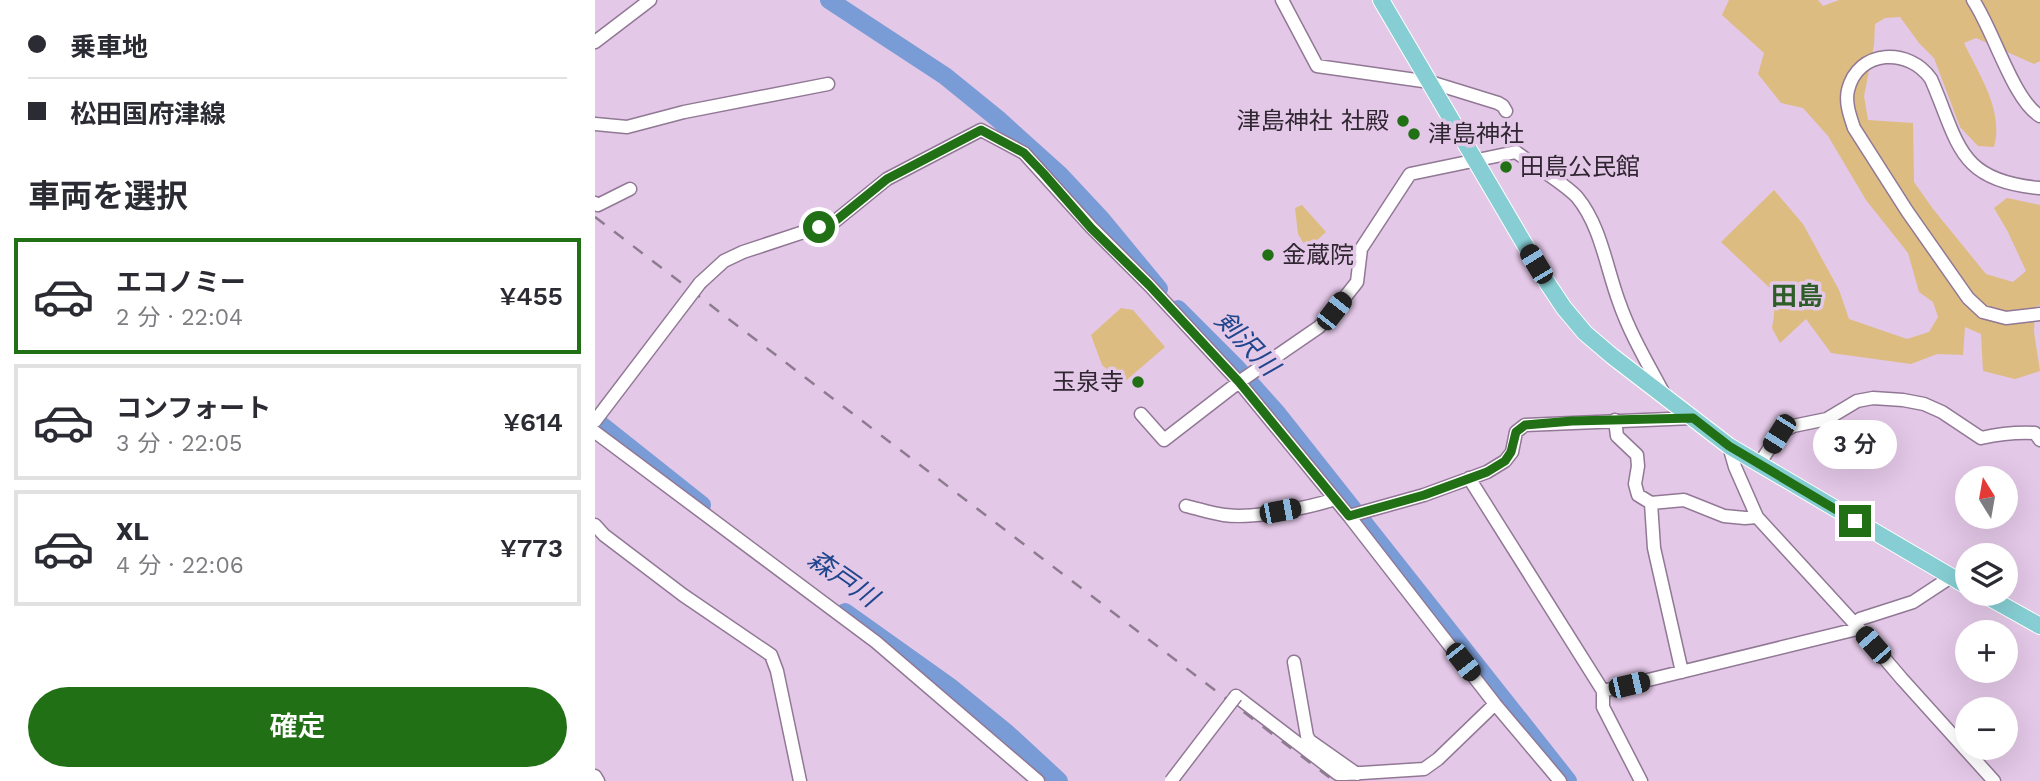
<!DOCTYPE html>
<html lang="ja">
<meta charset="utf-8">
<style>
:root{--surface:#fff;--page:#f2f2f3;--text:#2b2b33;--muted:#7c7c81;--line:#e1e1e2;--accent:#217015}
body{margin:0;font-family:"Work Sans","Noto Sans JP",sans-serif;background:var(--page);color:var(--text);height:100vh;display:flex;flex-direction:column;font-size:26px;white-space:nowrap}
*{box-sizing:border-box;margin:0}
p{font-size:23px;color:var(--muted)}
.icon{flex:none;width:38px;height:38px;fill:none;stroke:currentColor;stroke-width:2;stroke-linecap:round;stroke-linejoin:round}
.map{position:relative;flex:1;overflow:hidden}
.panel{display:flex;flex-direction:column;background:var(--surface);width:595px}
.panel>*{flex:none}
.top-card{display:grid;align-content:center;height:154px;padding:0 28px;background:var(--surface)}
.needle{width:46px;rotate:349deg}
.controls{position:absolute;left:1360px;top:466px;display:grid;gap:14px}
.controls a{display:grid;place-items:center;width:63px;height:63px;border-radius:50%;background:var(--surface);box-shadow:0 7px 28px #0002;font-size:35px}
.end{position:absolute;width:32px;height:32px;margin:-16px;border:9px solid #217015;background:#fff;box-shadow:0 0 0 4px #fff}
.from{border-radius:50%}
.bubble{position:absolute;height:49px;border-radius:24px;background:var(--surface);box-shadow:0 7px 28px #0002;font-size:23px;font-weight:600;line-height:49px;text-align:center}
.car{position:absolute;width:21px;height:42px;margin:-21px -10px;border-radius:9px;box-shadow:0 0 5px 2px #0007;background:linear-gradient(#222 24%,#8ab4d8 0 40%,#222 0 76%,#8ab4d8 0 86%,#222 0)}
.top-card b{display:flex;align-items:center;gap:24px;height:66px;font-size:26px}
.top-card b+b{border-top:2px solid var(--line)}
.top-card i{width:18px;height:18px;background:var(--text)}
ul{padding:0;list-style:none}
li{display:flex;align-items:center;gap:21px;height:116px;margin:0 14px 10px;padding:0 14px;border:4px solid var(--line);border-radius:0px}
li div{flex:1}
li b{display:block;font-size:26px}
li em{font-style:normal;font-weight:600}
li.on{border-color:var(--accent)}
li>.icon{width:63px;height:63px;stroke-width:1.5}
h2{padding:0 28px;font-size:32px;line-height:84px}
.button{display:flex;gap:14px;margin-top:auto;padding:14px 28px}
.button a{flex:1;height:80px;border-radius:42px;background:var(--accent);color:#fff;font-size:28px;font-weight:600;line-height:80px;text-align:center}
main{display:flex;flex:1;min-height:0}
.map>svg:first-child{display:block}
</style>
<main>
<section class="panel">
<div class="top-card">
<b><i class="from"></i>乗車地</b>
<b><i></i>松田国府津線</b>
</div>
<h2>車両を選択</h2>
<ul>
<li class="on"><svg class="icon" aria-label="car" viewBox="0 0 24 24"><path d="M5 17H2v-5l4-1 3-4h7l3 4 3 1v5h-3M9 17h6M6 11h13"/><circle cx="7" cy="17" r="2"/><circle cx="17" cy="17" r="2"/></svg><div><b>エコノミー</b><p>2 分 · 22:04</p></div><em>¥455</em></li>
<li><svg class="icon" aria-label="car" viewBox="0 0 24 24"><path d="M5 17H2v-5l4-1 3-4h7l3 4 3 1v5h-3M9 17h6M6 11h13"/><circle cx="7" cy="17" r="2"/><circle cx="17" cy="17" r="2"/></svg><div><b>コンフォート</b><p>3 分 · 22:05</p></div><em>¥614</em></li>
<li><svg class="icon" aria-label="car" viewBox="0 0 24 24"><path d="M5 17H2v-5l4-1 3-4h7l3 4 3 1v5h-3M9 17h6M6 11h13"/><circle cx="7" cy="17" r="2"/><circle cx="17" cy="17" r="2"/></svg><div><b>XL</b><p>4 分 · 22:06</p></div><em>¥773</em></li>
</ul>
<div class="button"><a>確定</a></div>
</section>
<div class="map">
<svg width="1445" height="781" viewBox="0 0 1445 781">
<rect width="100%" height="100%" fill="#e3c8e7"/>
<!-- green -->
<path fill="#ddbc81" d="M1134 0H1223L1228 6 1244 0H1445V61L1439 64 1381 38 1369 43C1384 75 1409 110 1399 147L1383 146 1365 127 1339 58 1324 43 1305 17 1290 18 1280 24 1279 45 1269 96 1273 120 1318 123 1319 182 1338 209 1391 274 1418 282 1431 271 1413 232 1399 208 1412 198 1445 205V305L1440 307 1439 332 1445 371 1420 379 1388 371 1386 334 1370 327 1368 355 1342 354 1316 364 1236 353 1211 319 1185 343 1177 328 1179 316 1178 291 1126 242 1179 190 1208 224 1244 290 1254 319 1312 339 1334 332 1343 317 1338 302 1324 292 1313 253 1271 200 1233 136 1208 108 1186 103 1163 74 1169 53 1127 15Z
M707 205 731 232 712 249 703 234 700 208Z
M526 308 538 310 570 347 528 383 507 365 496 335Z"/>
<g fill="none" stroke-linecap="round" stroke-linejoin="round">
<!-- river -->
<path stroke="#799bd6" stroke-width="18" d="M234 0 350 76 403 119 465 175 507 220 564 289
M583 309 640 366 682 413 973 781
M0 420 107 505
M250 612 354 686 412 733 464 781"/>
<defs>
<path id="minor" d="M687 0 722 66 835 82 903 103 908 106 911 111
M1378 0C1398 29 1418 100 1445 116
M0 42 55 0
M0 124 32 127 89 112 233 84
M1445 188C1362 181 1364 143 1336 79 1314 47 1263 49 1253 90 1250 103 1255 116 1259 128L1312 211 1373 298 1388 312 1411 318 1445 314
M0 203 3 205 35 189
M105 283 129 261 148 252 239 222 292 179 386 130 429 153 496 227 554 285 644 382 754 516 900 704 965 781
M546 414 569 440 644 382 724 327 739 311 762 282 766 249 815 174 921 152C938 165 969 183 982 197 1006 226 1011 267 1024 302 1035 334 1053 364 1069 394
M1020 420 1022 436 1042 455 1043 466 1040 484 1043 495 1056 503 1059 548 1087 672
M0 432 281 642 443 781
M1134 446 1140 467 1162 517 1261 625 1307 679 1399 781
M1164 464 1184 434 1198 426 1232 419 1262 401 1278 398 1308 400 1329 404 1347 412 1386 438C1404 434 1421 432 1440 433L1445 440
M874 478 1008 691V707L1046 781
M1056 503 1089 500 1129 516 1150 518 1162 517
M591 506C604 509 616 513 629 515 657 519 713 508 740 499
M754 516 829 495 892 472 910 461 917 452 921 432 930 425 1098 418
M0 525 9 535 88 595 176 655 182 671 205 781
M699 662 712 736 715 741 762 774
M1008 691 1258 630 1265 619 1318 602 1356 577
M641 696 743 774H751L829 769 843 759 900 704
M0 776 3 781"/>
<path id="major" d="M786 0 953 284 969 308 990 333 1017 356 1134 446 1372 586
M1386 593 1445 626"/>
</defs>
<!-- minor casing -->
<use href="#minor" stroke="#917895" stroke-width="15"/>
<!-- major casing -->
<use href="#major" stroke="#fff" stroke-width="18"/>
<!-- minor -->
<use href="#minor" stroke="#fff" stroke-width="12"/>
<!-- major -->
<use href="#major" stroke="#86ced3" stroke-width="16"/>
<!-- rail -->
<path stroke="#8d7b90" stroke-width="2.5" stroke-dasharray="12 12" stroke-linecap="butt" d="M0 217 739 781"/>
<defs>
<path id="minor-bridge" d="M0 421 105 283
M576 781 641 696"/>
</defs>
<!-- minor-bridge casing -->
<use href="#minor-bridge" stroke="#917895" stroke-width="15" stroke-linecap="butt"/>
<!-- minor-bridge -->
<use href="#minor-bridge" stroke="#fff" stroke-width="12"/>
</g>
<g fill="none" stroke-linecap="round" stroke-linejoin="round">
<!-- route -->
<path stroke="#217015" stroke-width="9" d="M224 227 239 222 292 179 386 130 429 153 448 173 496 228 554 285 644 382 754 516 829 495 892 472 910 461 916 452 921 432 930 425 977 421 1098 418 1134 446 1260 521"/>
</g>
<!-- markers -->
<g fill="#217015" stroke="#e3c8e7" stroke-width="2.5">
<circle cx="808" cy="121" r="7"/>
<circle cx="819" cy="134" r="7"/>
<circle cx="911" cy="167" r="7"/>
<circle cx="673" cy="255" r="7"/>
<circle cx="543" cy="382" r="7"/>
</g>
<g text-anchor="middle" stroke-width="7" stroke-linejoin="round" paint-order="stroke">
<!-- poi labels -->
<g font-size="24" fill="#302632" stroke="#e3c8e7" text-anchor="start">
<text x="794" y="129" text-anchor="end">津島神社 社殿</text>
<text x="833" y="142">津島神社</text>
<text x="925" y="175">田島公民館</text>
<text x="687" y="263">金蔵院</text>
<text x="529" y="390" text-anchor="end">玉泉寺</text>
</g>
<!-- neighbourhood labels -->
<g font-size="26" font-weight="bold" fill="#2e5e27" stroke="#e3c8e7">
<text x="1202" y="305">田島</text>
</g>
<!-- water labels -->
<g font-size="26" font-style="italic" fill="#20468d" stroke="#e3c8e7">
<text transform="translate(652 343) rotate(46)" y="9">剣沢川</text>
<text transform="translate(248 578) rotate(35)" y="9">森戸川</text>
</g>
</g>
</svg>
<div class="controls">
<a><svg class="needle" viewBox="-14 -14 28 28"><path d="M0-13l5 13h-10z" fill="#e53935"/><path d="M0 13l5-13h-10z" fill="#7c7c81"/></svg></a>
<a><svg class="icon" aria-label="layers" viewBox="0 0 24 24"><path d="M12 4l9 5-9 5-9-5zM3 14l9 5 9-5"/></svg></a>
<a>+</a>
<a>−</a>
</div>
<i class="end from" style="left:224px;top:227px"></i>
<i class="end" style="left:1260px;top:521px"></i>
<div class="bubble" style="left:1218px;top:420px;width:84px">3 分</div>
<i class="car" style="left:941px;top:264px;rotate:329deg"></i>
<i class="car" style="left:739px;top:311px;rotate:38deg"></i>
<i class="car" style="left:1184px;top:434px;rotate:212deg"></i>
<i class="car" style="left:685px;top:511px;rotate:79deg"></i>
<i class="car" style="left:1278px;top:645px;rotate:319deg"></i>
<i class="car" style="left:868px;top:662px;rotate:142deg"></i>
<i class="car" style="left:1034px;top:685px;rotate:77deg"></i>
</div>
</main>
